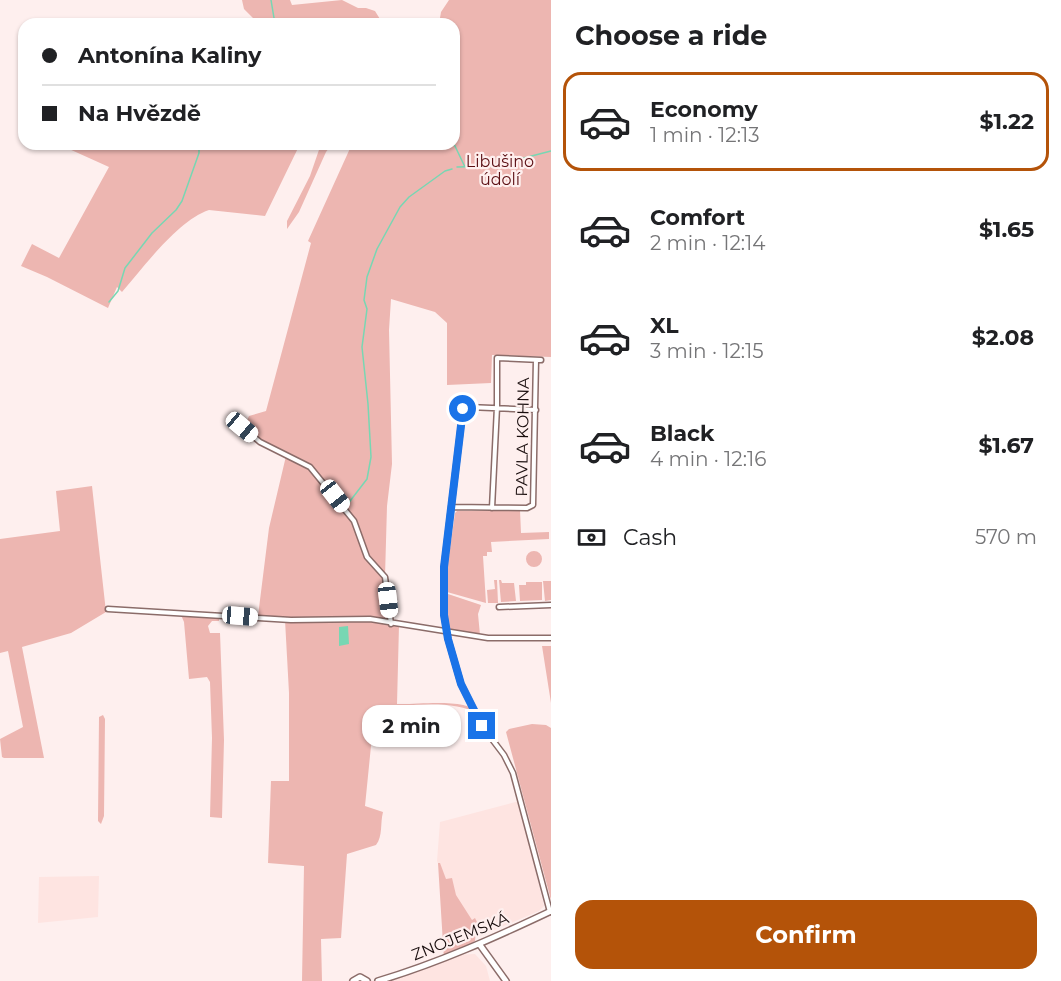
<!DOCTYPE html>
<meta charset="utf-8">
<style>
:root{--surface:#fff;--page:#f6f6f6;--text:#202124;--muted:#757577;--line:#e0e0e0;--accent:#b45309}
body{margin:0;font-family:Montserrat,sans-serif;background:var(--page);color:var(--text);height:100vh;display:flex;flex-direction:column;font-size:22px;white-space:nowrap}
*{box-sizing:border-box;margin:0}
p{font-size:20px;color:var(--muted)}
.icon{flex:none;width:33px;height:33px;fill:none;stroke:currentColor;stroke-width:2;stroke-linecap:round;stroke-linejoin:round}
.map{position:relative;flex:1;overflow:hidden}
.sheet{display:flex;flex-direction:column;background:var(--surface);width:510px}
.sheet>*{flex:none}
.guide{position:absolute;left:18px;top:18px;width:442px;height:132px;border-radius:18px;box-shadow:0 2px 4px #0004;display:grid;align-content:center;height:132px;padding:0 24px;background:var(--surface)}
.end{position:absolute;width:27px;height:27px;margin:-14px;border:8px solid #1a73e8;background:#fff;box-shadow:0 0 0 3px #fff}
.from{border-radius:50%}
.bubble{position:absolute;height:42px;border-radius:18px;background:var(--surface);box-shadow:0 2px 4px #0004;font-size:20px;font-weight:700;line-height:42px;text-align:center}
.car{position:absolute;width:18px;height:36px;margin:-18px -9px;border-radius:8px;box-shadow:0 0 4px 2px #0007;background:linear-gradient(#fff 24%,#345 0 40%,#fff 0 76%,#345 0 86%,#fff 0)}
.guide b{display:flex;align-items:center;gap:21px;height:57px;font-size:22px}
.guide b+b{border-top:2px solid var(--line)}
.guide i{width:15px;height:15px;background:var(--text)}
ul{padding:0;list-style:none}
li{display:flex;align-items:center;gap:18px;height:99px;margin:0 12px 9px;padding:0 12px;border:3px solid transparent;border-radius:18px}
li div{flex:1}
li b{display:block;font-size:22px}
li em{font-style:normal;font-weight:700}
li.current{border-color:var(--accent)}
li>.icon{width:54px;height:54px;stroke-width:1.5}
h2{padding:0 24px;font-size:27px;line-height:72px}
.pay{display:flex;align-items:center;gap:15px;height:66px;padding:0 24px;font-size:22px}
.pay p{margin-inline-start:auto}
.primary-button{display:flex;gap:12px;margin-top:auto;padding:12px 24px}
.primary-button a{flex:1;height:69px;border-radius:18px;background:var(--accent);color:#fff;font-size:24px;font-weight:700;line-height:69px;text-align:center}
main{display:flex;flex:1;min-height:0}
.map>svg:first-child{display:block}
</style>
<main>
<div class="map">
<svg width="551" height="981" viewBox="0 0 551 981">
<rect width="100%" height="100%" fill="#feefee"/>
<!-- built -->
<path fill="#fee4e1" d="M519 801 544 906 539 911 478 937 449 892 437 861 440 822Z
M99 876 98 917 38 923 39 877Z
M475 954 486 966 490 981H378L454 955Z"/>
<!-- green -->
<path fill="#edb6b1" d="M242 0H290L292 5 342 0 358 8H366L375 11 383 24H244L253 18 244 9Z
M449 0H551V357L492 355 491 383 447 385V323L435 312 391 299 389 330 392 464 387 506 385 577 391 623 399 625 397 704C418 705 467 697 480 714 449 698 405 705 372 711V736L365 806 383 812C380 823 383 836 376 845L347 854 341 938 321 939 322 981H302L304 866 268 863 271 781H289V693L285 620 258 616 269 528 286 456 260 442 244 427 249 416 266 411 311 243 308 241 352 144H454V24H439L441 12Z
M58 144H126L131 146 132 144H300L265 216 209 210C178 220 143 268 122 292L117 287 108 308 47 277 21 266 32 244 59 258 109 167Z
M321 144H332L326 152 299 212 287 229V221L310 176Z
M92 486 106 612 71 633 22 647 44 758H4L2 757 0 739 23 727 8 651 0 653V539L60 531 56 491Z
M520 510 521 533 549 532V539L491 542 492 552H487V556H483L486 603 447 592V570L455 513 457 511Z
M526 559a8 8 0 1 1 16 0a8 8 0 1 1-16 0Z
M551 572V600L545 601 543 581H551Z
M494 580H497L498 603H488L487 590 495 589Z
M499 580H501L502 583H514L516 601 501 602Z
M526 582H542V600L520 601 519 585H526Z
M445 593 481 605 478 614 480 635 449 629Z
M181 615 219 617V621H212L208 626 210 633H220L224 740 222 818 210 817 212 738 210 682 207 677 189 679 184 622Z
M542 646H551V703Z
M103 715 105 719 104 816 101 824 98 821 99 717Z
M532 724 546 725 551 728V900L506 732 509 729Z
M438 863H440L446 879 452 878 456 895 472 920 475 918 477 922 475 941 454 955 444 960Z"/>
<!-- water -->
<path fill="#77d7b3" d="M348 626 349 644 339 646V627Z"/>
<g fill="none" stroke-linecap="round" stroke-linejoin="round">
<!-- stream -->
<path stroke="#77d7b3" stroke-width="1.5" d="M271 0 274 18
M275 20 276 24
M454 144 465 167
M457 167 493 166 551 151
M109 302 118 291 125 268 152 233 176 210 182 201 199 153V144
M347 505 367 479 371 457 368 404 362 347 367 309 364 300 367 277 377 249 400 207 409 197 445 171 452 169"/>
<defs>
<path id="street" d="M536 410 468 407 463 409 444 567V615L448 639 461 684 482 726 504 755 513 773 550 912
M242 427 260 442 310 467 354 521 367 557 385 577 391 624
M452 507 527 508 533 505 536 360
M492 508 497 407V358L541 360
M499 607 551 605
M108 609 291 620 370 619 488 638H551"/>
<path id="secondary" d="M480 945 506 981
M353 981 360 977 367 981
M378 981C438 963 494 938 551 911"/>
</defs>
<!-- street casing -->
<use href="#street" stroke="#8b6c69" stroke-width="7"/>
<!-- secondary casing -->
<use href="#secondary" stroke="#8b6c69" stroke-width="8"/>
<!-- street -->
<use href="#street" stroke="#fff" stroke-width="4"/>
<!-- secondary -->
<use href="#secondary" stroke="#fff" stroke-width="5"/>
</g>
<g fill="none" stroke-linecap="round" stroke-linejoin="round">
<!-- route -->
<path stroke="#1a73e8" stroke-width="8" d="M463 409 444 567V615L448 639 461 684 482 726"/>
</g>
<g text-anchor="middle" stroke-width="4.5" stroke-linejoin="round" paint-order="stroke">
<!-- park labels -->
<g font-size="16" fill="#5b0e12" stroke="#feefee">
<text x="500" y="167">Libušino<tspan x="500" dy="18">údolí</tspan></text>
</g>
<!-- street labels -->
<g font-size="16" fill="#190d0d" stroke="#feefee">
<text transform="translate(522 437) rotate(-89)" y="6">PAVLA KOHNA</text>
<text transform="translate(460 936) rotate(-22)" y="6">ZNOJEMSKÁ</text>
</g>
</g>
</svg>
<i class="end from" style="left:463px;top:409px"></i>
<i class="end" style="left:482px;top:726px"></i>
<div class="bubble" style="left:362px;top:705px;width:99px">2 min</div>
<i class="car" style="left:242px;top:427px;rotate:130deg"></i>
<i class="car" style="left:335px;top:496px;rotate:142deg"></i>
<i class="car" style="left:388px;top:600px;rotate:173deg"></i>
<i class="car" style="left:240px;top:616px;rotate:95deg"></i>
<div class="guide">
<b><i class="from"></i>Antonína Kaliny</b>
<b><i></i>Na Hvězdě</b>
</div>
</div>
<section class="sheet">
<h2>Choose a ride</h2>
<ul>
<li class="current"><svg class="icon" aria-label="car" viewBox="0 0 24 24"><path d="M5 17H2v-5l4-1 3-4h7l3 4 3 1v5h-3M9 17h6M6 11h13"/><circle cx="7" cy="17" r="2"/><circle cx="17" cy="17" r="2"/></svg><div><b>Economy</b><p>1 min · 12:13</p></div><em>$1.22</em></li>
<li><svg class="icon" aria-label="car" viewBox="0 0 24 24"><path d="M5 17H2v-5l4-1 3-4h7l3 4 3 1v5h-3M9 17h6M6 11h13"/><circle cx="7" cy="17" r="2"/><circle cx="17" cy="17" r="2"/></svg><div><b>Comfort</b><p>2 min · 12:14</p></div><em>$1.65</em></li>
<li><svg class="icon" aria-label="car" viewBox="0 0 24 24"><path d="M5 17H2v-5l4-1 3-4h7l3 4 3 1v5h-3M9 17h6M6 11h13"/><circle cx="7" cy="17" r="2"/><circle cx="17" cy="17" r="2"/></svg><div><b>XL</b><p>3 min · 12:15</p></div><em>$2.08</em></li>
<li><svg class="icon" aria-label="car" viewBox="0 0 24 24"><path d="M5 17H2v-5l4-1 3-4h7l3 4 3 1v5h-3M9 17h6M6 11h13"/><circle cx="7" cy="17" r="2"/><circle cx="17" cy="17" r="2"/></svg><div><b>Black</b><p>4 min · 12:16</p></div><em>$1.67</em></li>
</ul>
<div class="pay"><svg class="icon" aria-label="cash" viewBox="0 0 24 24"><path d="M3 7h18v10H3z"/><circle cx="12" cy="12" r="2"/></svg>Cash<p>570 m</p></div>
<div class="primary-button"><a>Confirm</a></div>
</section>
</main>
